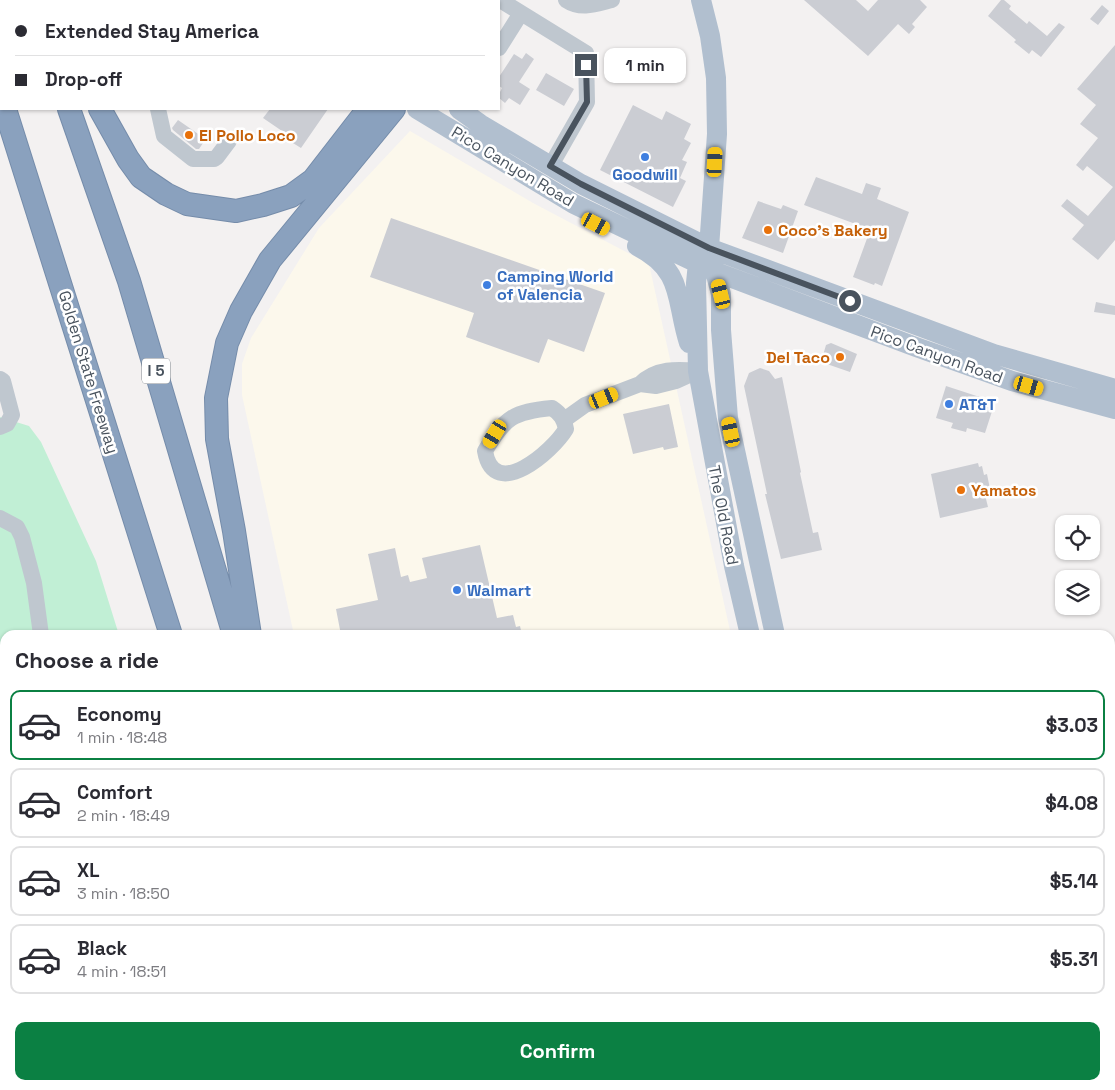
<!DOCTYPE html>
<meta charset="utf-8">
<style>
:root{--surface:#fff;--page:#f7f7f7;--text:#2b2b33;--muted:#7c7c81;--line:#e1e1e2;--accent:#0b8043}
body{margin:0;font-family:"Space Grotesk",sans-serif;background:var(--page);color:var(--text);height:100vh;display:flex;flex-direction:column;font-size:19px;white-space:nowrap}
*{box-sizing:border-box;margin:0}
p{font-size:16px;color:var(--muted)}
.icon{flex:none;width:28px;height:28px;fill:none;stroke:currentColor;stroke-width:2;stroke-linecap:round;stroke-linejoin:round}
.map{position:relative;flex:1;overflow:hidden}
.details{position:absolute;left:0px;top:630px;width:1115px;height:460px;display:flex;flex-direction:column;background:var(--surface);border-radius:15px 15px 0 0;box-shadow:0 1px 4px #0004}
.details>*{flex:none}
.banner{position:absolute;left:0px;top:0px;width:500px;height:110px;box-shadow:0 1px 4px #0004;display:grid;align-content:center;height:110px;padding:0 15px;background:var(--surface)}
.buttons{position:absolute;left:1055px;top:515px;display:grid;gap:10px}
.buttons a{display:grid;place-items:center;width:45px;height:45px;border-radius:10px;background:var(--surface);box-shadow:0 1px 4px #0004;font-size:25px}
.end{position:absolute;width:22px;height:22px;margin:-11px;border:6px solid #49535e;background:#fff;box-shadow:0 0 0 2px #fff}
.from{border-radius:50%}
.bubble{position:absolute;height:35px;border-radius:10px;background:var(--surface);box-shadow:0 1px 4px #0004;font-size:16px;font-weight:800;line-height:35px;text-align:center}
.car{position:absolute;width:15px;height:30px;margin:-15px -8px;border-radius:6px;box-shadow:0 0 4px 1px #0007;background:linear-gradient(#f5c518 24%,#345 0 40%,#f5c518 0 76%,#345 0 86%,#f5c518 0)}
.banner b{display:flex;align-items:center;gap:18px;height:48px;font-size:19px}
.banner b+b{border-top:1px solid var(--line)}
.banner i{width:12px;height:12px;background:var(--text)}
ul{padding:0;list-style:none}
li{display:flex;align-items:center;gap:15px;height:70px;margin:0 10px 8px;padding:0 5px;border:2px solid var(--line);border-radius:10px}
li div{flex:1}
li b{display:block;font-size:19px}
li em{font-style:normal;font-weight:800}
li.current{border-color:var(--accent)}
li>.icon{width:45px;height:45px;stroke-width:1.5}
h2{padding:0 15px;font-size:22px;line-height:60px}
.cta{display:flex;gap:10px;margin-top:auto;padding:10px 15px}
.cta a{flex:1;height:58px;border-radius:10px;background:var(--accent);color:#fff;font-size:20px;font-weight:800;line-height:58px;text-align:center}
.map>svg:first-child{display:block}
</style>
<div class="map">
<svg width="1115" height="1090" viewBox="0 0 1115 1090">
<rect width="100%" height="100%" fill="#f3f1f1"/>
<!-- commercial -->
<path fill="#fcf8ec" d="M410 131 533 203 649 264 731 635H294L242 395V364L251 338 319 228Z
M431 1085H830L831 1090H434Z"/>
<!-- green -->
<path fill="#c1efd5" d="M0 417 29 426 41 442 96 561 119 635H5V1085H259L260 1090H0Z"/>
<!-- building -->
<path fill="#cbcdd3" d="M804 0H856L868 11 878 0H920L927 7 912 24 915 27 909 34 898 24 868 56Z
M1001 0H1004L1011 6 1009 9 1027 24 1029 21 1047 36 1059 23 1065 27 1041 57 1032 50 1029 54 1014 42 1016 40 988 16Z
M1102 5 1109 11 1098 25 1090 19Z
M1115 45V240L1098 260 1072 239 1084 225 1061 206 1067 199 1088 216 1113 187 1087 166 1083 171 1076 165 1098 138 1080 124 1096 105 1077 89Z
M526 53 534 59 519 82 530 89 520 105 509 98 505 103 499 98V94L502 88 499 86V77L514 54 522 59Z
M546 73 574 89 564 106 536 90Z
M633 105 662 120 666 111 691 124 684 139 691 143 682 160 687 162 680 178 686 181 673 207 600 170Z
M270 109H328L301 148 280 135 282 131 263 118Z
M178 120 204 138 205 140 199 149H196L173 130 172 128Z
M816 177 862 194 866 183 881 188 877 199 909 212 882 286 875 283 874 285 853 277 869 233 860 230 861 226 804 205Z
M758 201 781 209 783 205 798 211 783 253 742 238Z
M391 218 605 293 584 352 548 339 539 363 466 337 474 313 370 277Z
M1096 302 1115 306V315L1094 312Z
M831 343 857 354 850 372 821 362 826 345Z
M760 368 769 371 775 379 782 377 801 472 800 473 813 533 818 532 822 550 781 559 765 494H767L744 386 749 373Z
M946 386 995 402 985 433 967 428 966 432 951 428 953 423 936 418Z
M669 404 678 447 664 450 663 447 633 454 623 414Z
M978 463 979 467 982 466 984 475 987 474 990 489 984 491 988 507 940 518 931 474Z
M480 545 497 618 513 615 516 627 520 626 522 635H341L336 609 378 600 368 554 395 548 401 577 408 575 410 582 427 578 422 558Z"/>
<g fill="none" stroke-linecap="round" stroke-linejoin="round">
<defs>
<path id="highway" d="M24 0V1
M45 0 46 1
M5 109 171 635
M69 109 129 281 234 635
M100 109 128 159 141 177 166 194 187 204 236 211 263 205 291 196 313 180 368 109
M250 635 234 531 217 439 216 398 227 343 241 311 270 260 394 109
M311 1085 312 1090
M368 1085 370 1090"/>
</defs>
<!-- highway casing -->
<use href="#highway" stroke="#758caa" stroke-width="24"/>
<!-- path -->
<path stroke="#79cda7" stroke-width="2" stroke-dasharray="4 2.5" stroke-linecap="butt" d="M1111 1002 1115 998
M1110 1084 1115 1080
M1090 1085V1090
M1091 1087 1099 1088 1107 1085
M1025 1090 1027 1085"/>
<!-- minor -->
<path stroke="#bfc7cf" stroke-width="16" d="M150 0H154
M500 0 586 53 587 102 550 167
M566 0C581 10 596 4 612 0
M290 1 291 0
M447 1V0
M499 48 521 13
M158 109 164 136 193 159H214L217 157 229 141
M0 379 3 381 12 415 7 424 0 427
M640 384C656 368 677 369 698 371
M552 408C561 414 564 419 566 429 553 451 494 503 485 451 505 417 513 412 552 408Z
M564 420 585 405 640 384 656 386 676 381 698 371
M0 518 17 527 22 537 34 583 41 635
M0 776 5 775
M122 1085 127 1090"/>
<!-- major -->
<path stroke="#b1bfcf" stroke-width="20" d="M263 0 265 1
M301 0 303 1
M701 0 710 36 716 78 717 134 709 248 721 294V330L728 418 775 635
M417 109 574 204 716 272 916 347 1012 381 1115 409
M459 109 480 124 581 184 709 248 994 354 1115 389
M637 246C685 271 675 299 689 343
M705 254 698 263 696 283 698 371 734 566 750 635
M1110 809 1115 808
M1110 826 1115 825
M849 1085 850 1090
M871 1085 872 1090"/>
<!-- highway -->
<use href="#highway" stroke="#8aa1be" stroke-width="22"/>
</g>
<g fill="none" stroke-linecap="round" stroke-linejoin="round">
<!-- route -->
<path stroke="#49535e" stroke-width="6" d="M586 65 587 102 550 166 581 184 709 248 850 301"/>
</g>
<!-- markers -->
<g fill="#e8710a" stroke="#fff" stroke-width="2">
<circle cx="189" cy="135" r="5"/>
<circle cx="768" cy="230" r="5"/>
<circle cx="840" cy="357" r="5"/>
<circle cx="961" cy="490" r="5"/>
</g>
<g fill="#3f7fe0" stroke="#fff" stroke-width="2">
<circle cx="645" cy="157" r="5"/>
<circle cx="487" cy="285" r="5"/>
<circle cx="949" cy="404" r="5"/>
<circle cx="457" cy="590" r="5"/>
</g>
<g text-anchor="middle" stroke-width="5" stroke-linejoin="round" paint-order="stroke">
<!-- shield labels -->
<rect fill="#fff" stroke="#80878e" stroke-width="1" x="142" y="358.5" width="28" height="25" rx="4"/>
<g font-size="15" font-weight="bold" fill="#49535e">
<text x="156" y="376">I 5</text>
</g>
<!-- food labels -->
<g font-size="16" font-weight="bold" fill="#c56008" stroke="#fff" text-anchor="start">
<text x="199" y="141">El Pollo Loco</text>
<text x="778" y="236">Coco's Bakery</text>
<text x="830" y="363" text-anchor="end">Del Taco</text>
<text x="971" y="496">Yamatos</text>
</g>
<!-- street labels -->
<g font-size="16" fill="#49535e" stroke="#fff">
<text transform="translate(513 166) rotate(31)" y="6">Pico Canyon Road</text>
<text transform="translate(937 354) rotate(20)" y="6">Pico Canyon Road</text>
<text transform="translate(89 372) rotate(73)" y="6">Golden State Freeway</text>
<text transform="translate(724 515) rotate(79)" y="6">The Old Road</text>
</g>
<!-- shop labels -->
<g font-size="16" font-weight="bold" fill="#366cbe" stroke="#fff" text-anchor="start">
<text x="645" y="180" text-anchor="middle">Goodwill</text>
<text x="497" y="282">Camping World<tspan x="497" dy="18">of Valencia</tspan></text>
<text x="959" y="410">AT&amp;T</text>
<text x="467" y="596">Walmart</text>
</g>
</g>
</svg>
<div class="buttons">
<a><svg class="icon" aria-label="locate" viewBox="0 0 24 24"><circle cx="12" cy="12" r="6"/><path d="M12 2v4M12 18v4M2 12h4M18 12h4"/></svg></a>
<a><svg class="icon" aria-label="layers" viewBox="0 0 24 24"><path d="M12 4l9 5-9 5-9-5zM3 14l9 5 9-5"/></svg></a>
</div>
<i class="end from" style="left:850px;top:301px"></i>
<i class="end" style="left:586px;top:65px"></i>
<div class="bubble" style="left:604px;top:48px;width:82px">1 min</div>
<i class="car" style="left:715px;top:162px;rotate:3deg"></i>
<i class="car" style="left:596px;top:224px;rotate:118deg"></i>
<i class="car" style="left:721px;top:294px;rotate:346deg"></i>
<i class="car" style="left:1029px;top:386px;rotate:106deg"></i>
<i class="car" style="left:604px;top:398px;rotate:68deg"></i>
<i class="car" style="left:731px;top:432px;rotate:348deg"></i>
<i class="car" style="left:495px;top:434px;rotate:211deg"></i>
<div class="banner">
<b><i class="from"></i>Extended Stay America</b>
<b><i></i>Drop-off</b>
</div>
<section class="details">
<h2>Choose a ride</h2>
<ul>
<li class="current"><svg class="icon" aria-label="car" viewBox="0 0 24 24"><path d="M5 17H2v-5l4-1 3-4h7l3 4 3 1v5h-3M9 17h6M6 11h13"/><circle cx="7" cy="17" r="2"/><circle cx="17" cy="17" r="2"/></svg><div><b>Economy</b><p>1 min · 18:48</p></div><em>$3.03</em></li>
<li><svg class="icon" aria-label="car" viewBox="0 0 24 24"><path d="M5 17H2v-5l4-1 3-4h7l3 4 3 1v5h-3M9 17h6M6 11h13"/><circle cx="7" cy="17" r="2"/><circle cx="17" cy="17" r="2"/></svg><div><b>Comfort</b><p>2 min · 18:49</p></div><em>$4.08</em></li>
<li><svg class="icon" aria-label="car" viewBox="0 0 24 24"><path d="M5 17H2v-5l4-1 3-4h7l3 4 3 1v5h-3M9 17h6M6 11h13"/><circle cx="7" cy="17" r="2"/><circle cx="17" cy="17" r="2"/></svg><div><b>XL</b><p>3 min · 18:50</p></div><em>$5.14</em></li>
<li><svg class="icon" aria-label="car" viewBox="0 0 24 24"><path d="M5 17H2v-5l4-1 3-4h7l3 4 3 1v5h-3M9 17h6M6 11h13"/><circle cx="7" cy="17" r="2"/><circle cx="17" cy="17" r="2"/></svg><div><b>Black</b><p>4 min · 18:51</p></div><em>$5.31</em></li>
</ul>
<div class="cta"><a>Confirm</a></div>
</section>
</div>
